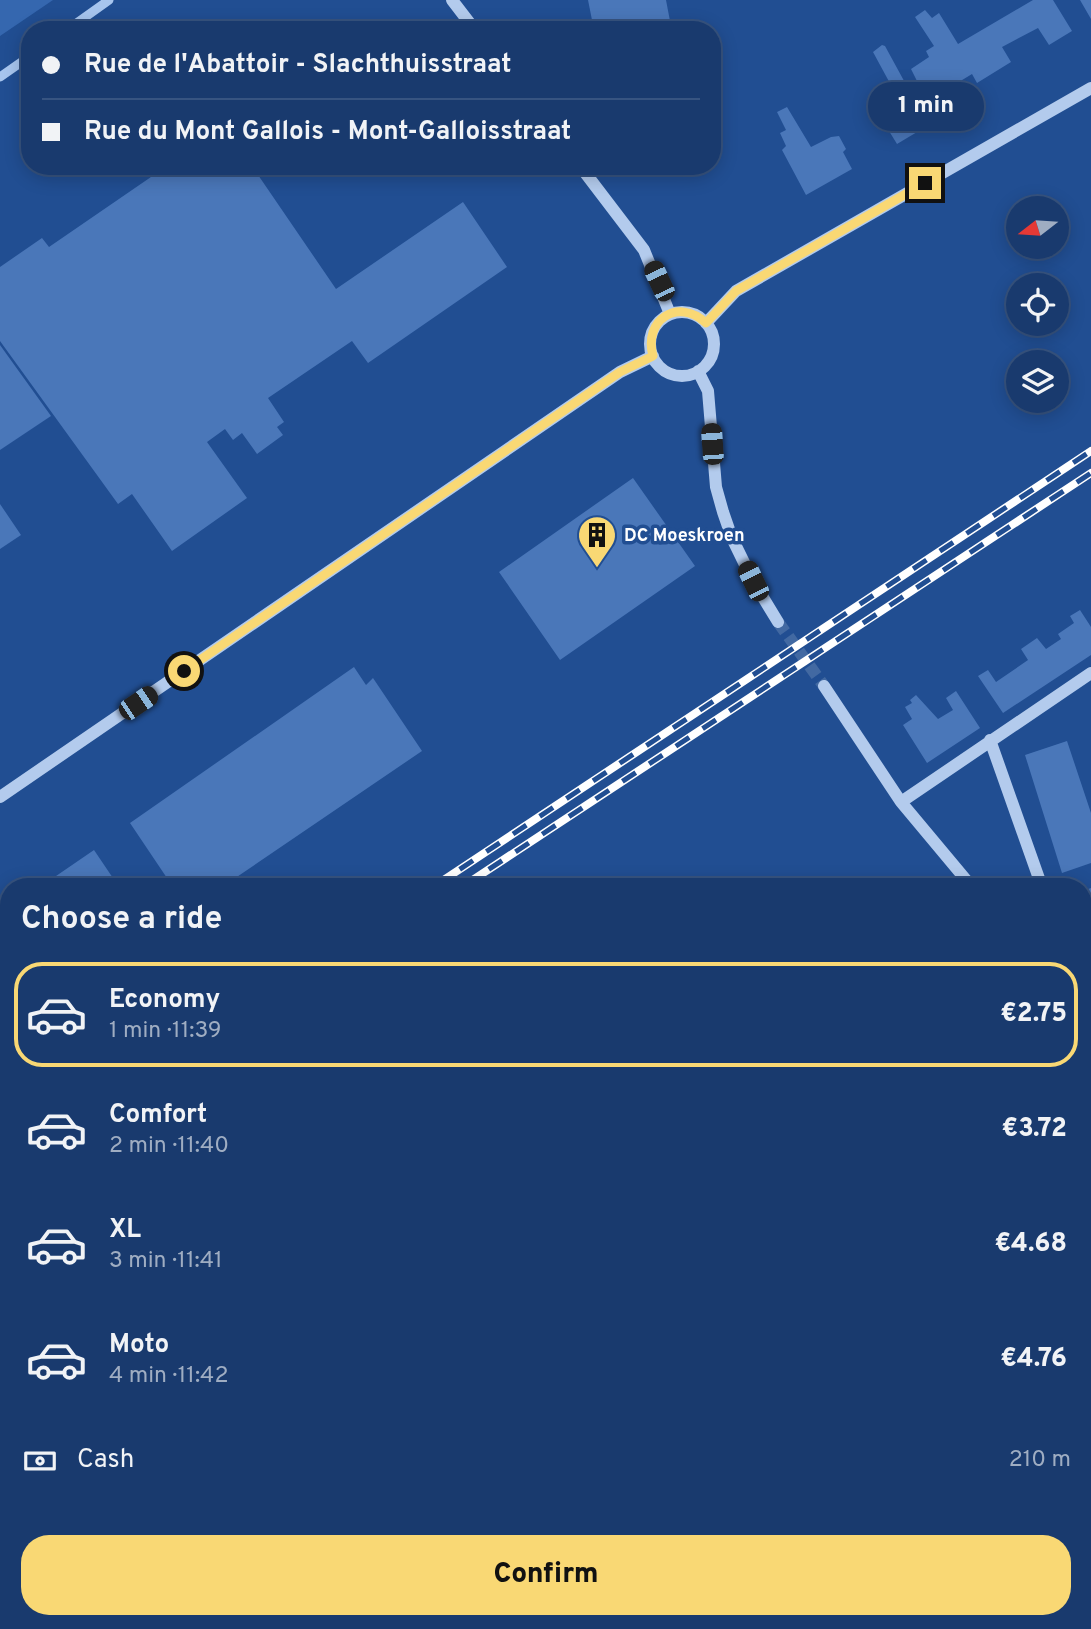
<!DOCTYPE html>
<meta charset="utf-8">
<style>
:root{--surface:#193a6e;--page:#264576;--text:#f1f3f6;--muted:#9fadc2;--line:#375481;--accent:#f9d874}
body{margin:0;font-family:Overpass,sans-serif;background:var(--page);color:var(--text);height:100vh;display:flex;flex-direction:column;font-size:26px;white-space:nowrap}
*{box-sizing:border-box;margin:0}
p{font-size:23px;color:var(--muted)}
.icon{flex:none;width:38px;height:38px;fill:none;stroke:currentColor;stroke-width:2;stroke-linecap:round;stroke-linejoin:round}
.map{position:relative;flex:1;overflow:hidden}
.sheet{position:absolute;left:0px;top:878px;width:1092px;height:751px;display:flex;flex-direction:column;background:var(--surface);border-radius:28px 28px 0 0;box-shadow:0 4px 18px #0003,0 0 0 2px var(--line)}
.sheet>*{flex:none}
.top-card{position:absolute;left:21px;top:21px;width:700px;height:154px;border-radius:28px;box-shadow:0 4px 18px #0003,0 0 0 2px var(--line);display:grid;align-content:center;height:154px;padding:0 21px;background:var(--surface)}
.needle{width:46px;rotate:253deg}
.controls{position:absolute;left:1006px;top:196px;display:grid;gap:14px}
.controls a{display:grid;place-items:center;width:63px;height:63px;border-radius:50%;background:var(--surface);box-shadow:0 4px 18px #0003,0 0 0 2px var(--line);font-size:35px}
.end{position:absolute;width:32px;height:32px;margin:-16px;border:9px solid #f9d874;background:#111;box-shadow:0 0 0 4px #111}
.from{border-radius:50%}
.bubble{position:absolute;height:49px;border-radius:24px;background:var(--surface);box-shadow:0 4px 18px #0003,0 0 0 2px var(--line);font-size:23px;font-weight:800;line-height:49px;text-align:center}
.car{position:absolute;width:21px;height:42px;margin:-21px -10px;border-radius:9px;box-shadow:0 0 5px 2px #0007;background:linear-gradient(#222 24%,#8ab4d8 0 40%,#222 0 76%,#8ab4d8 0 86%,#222 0)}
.top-card b{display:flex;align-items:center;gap:24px;height:66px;font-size:26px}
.top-card b+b{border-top:2px solid var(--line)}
.top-card i{width:18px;height:18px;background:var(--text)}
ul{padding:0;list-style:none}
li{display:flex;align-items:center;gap:21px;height:105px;margin:0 14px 10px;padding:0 7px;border:4px solid transparent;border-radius:28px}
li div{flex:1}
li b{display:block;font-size:26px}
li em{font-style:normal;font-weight:800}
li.selected{border-color:var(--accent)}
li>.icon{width:63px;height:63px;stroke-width:1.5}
h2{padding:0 21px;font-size:32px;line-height:84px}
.pay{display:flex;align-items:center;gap:18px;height:77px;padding:0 21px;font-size:26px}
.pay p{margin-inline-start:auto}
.button{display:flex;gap:14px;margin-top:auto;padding:14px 21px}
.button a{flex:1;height:80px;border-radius:28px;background:var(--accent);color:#111;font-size:28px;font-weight:800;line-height:80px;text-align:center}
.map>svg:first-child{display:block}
</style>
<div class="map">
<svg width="1091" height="1629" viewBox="0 0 1091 1629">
<rect width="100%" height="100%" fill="#214e92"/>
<!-- green -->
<path fill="#3567af" d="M0 0H53L0 36Z
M9 1289V1620L443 1621 435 1629H0V1294Z"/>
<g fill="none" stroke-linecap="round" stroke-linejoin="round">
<!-- stream -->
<path stroke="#a7c5ee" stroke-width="9" d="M67 30 109 0
M0 77 30 56"/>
</g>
<!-- building -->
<path fill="#4a77b9" d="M588 0H666L670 21 625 30H594Z
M1033 0H1053L1072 31 1049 45 1038 28 1002 47 1011 62 977 83 972 74 954 85 964 104 897 144 878 113 899 100 873 52 882 45 885 46 909 90 919 85 911 69 929 57 926 51 934 46 915 17 925 10 932 18 939 13 958 44Z
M1080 0H1091V19Z
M787 107 811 147 831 137 839 136 846 149 843 152 852 169 806 195 782 150 786 146 780 133 786 130 777 112Z
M167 166H252L336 289 463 202 507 267 368 363 352 341 268 398 284 422 277 427 283 435 257 454 242 433 233 440 225 429 207 442 247 498 172 551 132 494 118 504 0 341V267L42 238 49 247Z
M0 345 51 416 0 450Z
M633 478 695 566 560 660 499 572Z
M0 504 21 535 0 549Z
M1080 610 1091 627V655L1003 713 978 676 988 670 996 682 1028 660 1021 649 1037 638 1046 649 1061 639 1058 634 1074 623 1070 616Z
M354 667 366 685 373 678 422 751 222 887H173L130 823Z
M956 691 980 728 927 763 903 725 912 719 905 707 912 703 910 700 916 695 938 719 953 710 946 698Z
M1067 741 1091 813V863L1062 873 1025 755Z
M94 850 119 887H40Z
M1091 888V955L1083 935V891Z
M9 909V1053L0 1059V915Z"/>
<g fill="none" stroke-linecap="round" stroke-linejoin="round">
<!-- minor-tunnel -->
<path stroke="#4269a2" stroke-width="12" stroke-dasharray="12 6" stroke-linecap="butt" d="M778 622 824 686"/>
<!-- minor -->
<path stroke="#b3cbed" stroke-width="12" d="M452 0 475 30
M580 166 644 250 670 314
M650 344a32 32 0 1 1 64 0a32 32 0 1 1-64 0Z
M706 323 736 291 1091 88
M698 371 708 391 716 487 723 512 732 538 753 581 778 622
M824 686 901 802 972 887
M990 740 1042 887
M0 797 620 372 653 356
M901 802 1091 673
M1083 1022 1091 1031"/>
<!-- major -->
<path stroke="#f9fbff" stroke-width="18" d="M1083 1092 1091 1085
M562 1629 571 1620"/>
<defs>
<path id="rail" d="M433 887 1091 451
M462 887 1091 473
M0 1173 9 1168
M0 1193 9 1187"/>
</defs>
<!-- rail casing -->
<use href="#rail" stroke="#fff" stroke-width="8"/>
<!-- rail -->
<use href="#rail" stroke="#214e92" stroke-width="5" stroke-dasharray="16" stroke-linecap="butt"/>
</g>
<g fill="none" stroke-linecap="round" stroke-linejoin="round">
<!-- route -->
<path stroke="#f9d874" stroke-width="9" d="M184 671 620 372 653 356C643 320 678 297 706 323L736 291 925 183"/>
</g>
<!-- icons -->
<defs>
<symbol id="building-pin" viewBox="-11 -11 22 30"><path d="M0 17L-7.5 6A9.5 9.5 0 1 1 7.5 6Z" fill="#f9d874" stroke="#214e92"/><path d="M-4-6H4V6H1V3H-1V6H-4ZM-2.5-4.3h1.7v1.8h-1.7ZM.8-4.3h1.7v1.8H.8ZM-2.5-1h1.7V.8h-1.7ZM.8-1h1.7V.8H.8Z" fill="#111"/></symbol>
</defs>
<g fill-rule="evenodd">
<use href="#building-pin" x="575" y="513" width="44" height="60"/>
</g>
<g text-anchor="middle" stroke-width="7" stroke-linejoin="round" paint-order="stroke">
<!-- poi labels -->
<g font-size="18" font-weight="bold" fill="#fff" stroke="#214e92" text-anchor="start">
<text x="624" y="541">DC Moeskroen</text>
</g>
</g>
</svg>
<div class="controls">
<a><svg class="needle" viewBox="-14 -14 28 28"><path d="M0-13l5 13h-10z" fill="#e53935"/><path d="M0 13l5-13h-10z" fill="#9fadc2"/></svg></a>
<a><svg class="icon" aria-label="locate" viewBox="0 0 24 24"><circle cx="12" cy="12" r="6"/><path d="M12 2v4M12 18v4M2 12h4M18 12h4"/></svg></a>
<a><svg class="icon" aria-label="layers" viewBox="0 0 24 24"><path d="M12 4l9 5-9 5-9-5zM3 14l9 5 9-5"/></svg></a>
</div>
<i class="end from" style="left:184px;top:671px"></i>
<i class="end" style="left:925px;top:183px"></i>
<div class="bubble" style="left:868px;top:82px;width:116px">1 min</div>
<i class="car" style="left:659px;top:281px;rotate:335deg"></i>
<i class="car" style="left:712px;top:444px;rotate:356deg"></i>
<i class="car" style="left:753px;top:581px;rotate:334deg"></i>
<i class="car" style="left:138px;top:703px;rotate:56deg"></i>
<div class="top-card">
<b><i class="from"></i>Rue de l'Abattoir - Slachthuisstraat</b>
<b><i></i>Rue du Mont Gallois - Mont-Galloisstraat</b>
</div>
<section class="sheet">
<h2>Choose a ride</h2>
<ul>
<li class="selected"><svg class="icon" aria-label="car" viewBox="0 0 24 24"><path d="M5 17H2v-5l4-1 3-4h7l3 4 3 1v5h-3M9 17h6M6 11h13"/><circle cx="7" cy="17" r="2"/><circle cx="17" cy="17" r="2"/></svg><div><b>Economy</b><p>1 min · 11:39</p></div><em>€2.75</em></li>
<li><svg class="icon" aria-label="car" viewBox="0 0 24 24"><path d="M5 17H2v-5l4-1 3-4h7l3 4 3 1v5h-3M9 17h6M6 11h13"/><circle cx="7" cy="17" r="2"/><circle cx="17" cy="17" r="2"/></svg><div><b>Comfort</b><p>2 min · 11:40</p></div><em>€3.72</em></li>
<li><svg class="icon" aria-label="car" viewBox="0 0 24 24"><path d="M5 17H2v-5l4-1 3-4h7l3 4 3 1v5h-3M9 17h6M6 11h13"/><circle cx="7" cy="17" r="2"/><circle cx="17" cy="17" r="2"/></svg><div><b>XL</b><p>3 min · 11:41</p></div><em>€4.68</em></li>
<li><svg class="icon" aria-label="car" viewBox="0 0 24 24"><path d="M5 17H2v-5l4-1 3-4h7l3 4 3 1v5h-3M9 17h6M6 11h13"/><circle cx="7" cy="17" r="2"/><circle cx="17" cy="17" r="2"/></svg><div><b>Moto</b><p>4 min · 11:42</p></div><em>€4.76</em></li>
</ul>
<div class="pay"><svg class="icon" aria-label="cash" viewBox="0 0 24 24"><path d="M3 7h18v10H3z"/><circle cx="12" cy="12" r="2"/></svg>Cash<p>210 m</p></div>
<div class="button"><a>Confirm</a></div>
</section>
</div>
